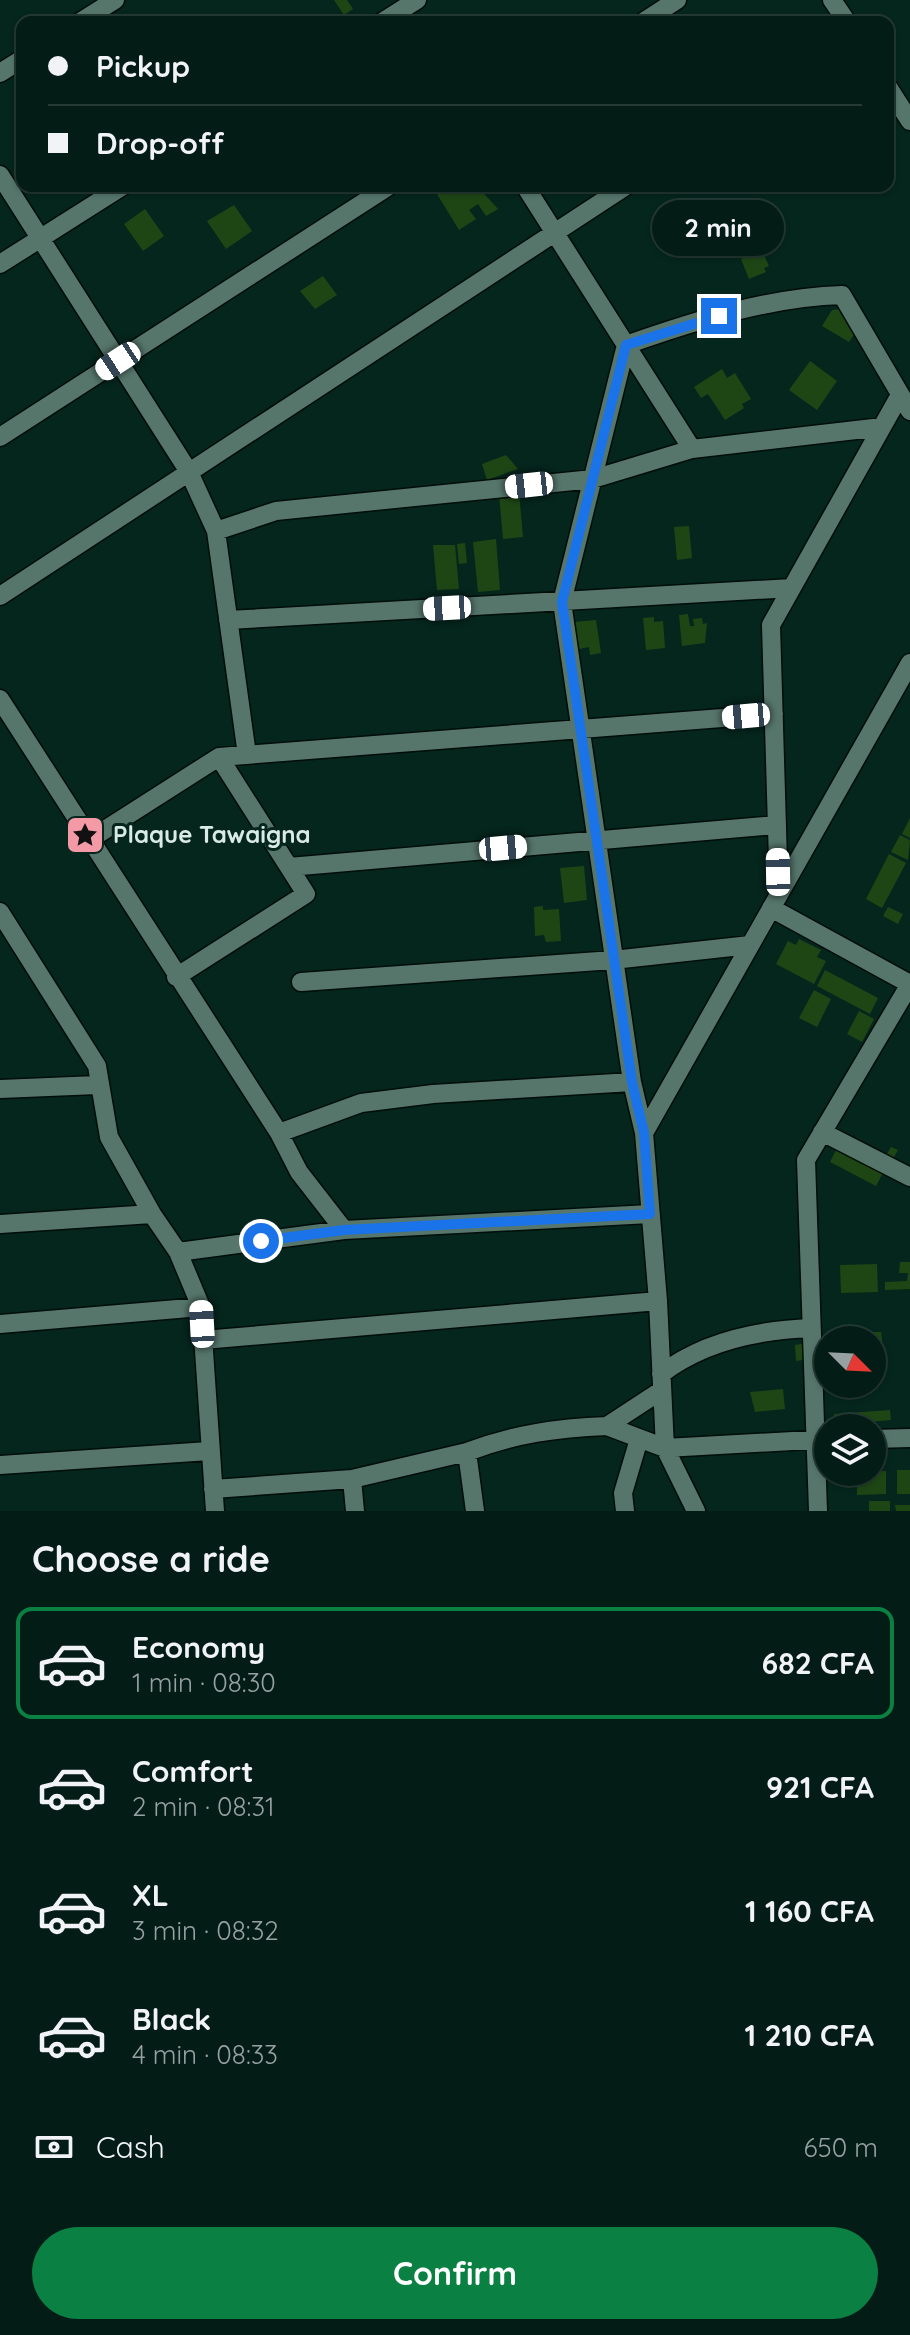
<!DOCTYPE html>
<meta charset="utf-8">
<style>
:root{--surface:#041c16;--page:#0d251f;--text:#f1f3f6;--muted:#97a1a1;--line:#253a35;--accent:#0b8043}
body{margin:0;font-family:Quicksand,sans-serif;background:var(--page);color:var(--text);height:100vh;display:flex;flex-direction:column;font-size:30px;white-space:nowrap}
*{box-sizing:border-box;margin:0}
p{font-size:26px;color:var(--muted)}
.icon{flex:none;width:44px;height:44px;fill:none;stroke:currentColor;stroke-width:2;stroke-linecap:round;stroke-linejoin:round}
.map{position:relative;height:1511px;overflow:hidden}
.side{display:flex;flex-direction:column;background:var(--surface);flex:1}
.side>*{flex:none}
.guide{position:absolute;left:16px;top:16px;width:878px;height:176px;border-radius:16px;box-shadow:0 2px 6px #0004,0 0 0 2px var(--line);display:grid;align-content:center;height:176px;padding:0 32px;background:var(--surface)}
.needle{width:52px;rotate:114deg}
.fabs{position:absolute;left:814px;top:1326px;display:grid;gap:16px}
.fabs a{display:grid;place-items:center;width:72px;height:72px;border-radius:50%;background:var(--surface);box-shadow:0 2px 6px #0004,0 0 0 2px var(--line);font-size:40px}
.end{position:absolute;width:36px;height:36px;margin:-18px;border:10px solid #1a73e8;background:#fff;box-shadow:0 0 0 4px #fff}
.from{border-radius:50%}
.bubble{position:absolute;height:56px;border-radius:28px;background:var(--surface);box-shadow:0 2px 6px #0004,0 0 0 2px var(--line);font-size:26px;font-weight:800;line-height:56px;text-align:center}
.car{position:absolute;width:24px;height:48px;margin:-24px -12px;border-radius:10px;box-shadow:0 0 6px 2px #0007;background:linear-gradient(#fff 24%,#345 0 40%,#fff 0 76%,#345 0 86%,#fff 0)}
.guide b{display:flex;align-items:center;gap:28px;height:76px;font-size:30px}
.guide b+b{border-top:2px solid var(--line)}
.guide i{width:20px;height:20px;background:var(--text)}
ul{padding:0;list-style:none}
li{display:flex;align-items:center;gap:24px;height:112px;margin:0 16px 12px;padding:0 16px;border:4px solid transparent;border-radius:16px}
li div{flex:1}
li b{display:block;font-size:30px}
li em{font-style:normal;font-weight:800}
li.active{border-color:var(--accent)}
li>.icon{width:72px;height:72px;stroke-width:1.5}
h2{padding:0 32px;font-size:36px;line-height:96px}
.pay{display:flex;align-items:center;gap:20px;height:88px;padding:0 32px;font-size:30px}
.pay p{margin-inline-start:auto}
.action{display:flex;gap:16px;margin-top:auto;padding:16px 32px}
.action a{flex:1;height:92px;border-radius:48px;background:var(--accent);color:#fff;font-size:32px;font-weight:800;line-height:92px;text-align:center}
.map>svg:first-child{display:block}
</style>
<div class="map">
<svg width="910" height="1511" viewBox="0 0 910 1511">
<rect width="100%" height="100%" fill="#05261d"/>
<!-- building -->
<path fill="#1e4615" d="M334 0H347L353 9 344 15Z
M449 186H477L498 209 486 216 478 204 469 210 476 219 459 230 437 194Z
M234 205 252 231 226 249 207 221Z
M145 209 164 236 143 251 124 224Z
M762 251 769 266 764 268 766 272 749 279 741 259Z
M323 276 337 295 315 309 300 291Z
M840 309 855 333 849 342 822 326 832 310Z
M810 361 837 381 817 410 789 390Z
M722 369 727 378 735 373 751 399 742 404 744 408 725 420 708 394 701 398 694 387Z
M506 455 518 469 487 480 482 464Z
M519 492 523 537 503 539 499 494Z
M689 526 692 558 677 560 674 527Z
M496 539 500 590 478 592 473 542Z
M465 543 467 563 459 564 457 544Z
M433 545H455L459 589 437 590Z
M688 614 690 626H694L693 619 702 618 703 624 707 623 705 643 682 646 679 615Z
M654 617V622L663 621 665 648 646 650 643 618Z
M596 620 601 653 590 655 589 647 579 649 575 622Z
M910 818V838L902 834Z
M900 835 910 840 908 860 891 852Z
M889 854 906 863 882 908 866 899Z
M584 866 587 900 564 903 560 868Z
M543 906V910L559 909 561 941 546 942 544 935 535 936 534 907Z
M888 907 903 914 898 924 883 916Z
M799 939 821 950 817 957 826 961 814 984 776 964 788 941 796 945Z
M825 970 878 998 870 1014 817 986Z
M814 990 831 999 817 1027 799 1018Z
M859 1011 874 1019 862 1042 847 1034Z
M838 1146 884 1171 876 1186 830 1162Z
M891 1147 898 1150 891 1162 884 1159Z
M900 1262H910V1289L885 1290V1282L907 1281 908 1273H899Z
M877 1264 878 1292 841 1293 840 1265Z
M850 1332H881L884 1354H872V1340H851Z
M802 1344 803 1360 796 1361 795 1345Z
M783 1389 785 1409 755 1412 750 1392Z
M890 1410 891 1420 833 1425 834 1414Z
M897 1470H910V1494H897Z
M886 1471V1494L857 1495V1472Z
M869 1501H890V1511H869Z
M895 1505H910V1511H896Z"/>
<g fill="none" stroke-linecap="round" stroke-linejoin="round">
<defs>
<path id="minor" d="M832 0 847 22
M80 22 115 0
M382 22 417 0
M643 22 677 0
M0 73 22 59
M888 87 910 121
M0 175 189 472 216 531 247 755
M525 186 692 449
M0 264 123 186
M0 437 389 186
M216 531 276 511 593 479 692 449 882 427
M0 596 626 186
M228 620 792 588
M0 699 279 1133 299 1172 344 1230
M89 840 219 757 774 714
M289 867 776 825
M779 895 771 625 900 395
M771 908 910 984
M0 912 97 1066 109 1137 152 1214
M176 977 306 894 219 757
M301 982 613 960 750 945
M0 1089 97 1085
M822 1132 910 1177
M279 1133 361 1103 433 1094 632 1082
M644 1133 910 663
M0 1224 152 1214 178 1252
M0 1324 201 1307
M203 1340 658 1301
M661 1374C704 1341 758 1330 811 1328
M662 1390 607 1426 665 1448 828 1439
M872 1439 910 1438
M0 1465 209 1451
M352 1479 355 1511
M213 1489 352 1479 467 1452
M215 1511 201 1307 178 1252 344 1230 650 1214
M475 1511 467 1452C514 1434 557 1428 607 1426
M625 1511 623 1493 639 1439
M696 1511 665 1448 658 1301 644 1133 632 1082 562 602 626 345C694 321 770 297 842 295L910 411
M818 1511 806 1160 910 984"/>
</defs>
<!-- minor casing -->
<use href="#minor" stroke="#000d08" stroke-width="21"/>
<!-- minor -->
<use href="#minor" stroke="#56766c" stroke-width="18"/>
</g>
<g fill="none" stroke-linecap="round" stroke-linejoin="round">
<!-- route -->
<path stroke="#1a73e8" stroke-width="10" d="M261 1241 344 1230 650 1214 644 1133 632 1082 562 602 626 345 719 316"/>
</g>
<!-- icons -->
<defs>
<symbol id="sight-square" viewBox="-11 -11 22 22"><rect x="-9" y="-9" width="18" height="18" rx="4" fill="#f49aa6" stroke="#05261d"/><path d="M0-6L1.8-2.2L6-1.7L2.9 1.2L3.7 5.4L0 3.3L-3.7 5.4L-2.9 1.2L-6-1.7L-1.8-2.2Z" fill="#111"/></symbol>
</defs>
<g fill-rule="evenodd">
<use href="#sight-square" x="63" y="813" width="44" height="44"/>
</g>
<g text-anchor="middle" stroke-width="6" stroke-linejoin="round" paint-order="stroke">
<!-- poi labels -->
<g font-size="24" font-weight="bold" fill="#d9ebe4" stroke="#05261d" text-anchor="start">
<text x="113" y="843">Plaque Tawaigna</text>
</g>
</g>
</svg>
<div class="fabs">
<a><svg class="needle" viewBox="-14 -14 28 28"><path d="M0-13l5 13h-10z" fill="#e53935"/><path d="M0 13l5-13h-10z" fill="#97a1a1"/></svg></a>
<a><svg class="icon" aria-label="layers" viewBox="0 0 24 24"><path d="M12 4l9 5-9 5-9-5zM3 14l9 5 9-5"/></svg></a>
</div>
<i class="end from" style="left:261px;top:1241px"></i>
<i class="end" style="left:719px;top:316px"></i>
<div class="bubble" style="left:652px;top:200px;width:132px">2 min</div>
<i class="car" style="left:118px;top:361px;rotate:237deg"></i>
<i class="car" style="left:529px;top:485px;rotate:264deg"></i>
<i class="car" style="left:447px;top:608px;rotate:267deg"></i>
<i class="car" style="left:746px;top:716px;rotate:265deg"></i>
<i class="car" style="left:503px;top:848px;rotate:85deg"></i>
<i class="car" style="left:778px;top:872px;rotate:359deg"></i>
<i class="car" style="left:202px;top:1324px;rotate:357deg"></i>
<div class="guide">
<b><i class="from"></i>Pickup</b>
<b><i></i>Drop-off</b>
</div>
</div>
<section class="side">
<h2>Choose a ride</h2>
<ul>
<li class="active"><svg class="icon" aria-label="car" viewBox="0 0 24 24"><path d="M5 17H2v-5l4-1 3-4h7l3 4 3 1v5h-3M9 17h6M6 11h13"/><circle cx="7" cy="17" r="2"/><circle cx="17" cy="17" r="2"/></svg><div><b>Economy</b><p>1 min · 08:30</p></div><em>682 CFA</em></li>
<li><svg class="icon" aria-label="car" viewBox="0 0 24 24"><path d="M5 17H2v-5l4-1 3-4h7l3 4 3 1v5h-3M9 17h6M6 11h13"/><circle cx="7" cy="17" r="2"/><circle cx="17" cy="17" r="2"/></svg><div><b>Comfort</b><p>2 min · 08:31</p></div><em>921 CFA</em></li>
<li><svg class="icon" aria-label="car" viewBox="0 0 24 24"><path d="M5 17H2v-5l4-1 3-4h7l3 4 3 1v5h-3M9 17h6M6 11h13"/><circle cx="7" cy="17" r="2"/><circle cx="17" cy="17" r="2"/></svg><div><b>XL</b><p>3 min · 08:32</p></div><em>1 160 CFA</em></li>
<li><svg class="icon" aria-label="car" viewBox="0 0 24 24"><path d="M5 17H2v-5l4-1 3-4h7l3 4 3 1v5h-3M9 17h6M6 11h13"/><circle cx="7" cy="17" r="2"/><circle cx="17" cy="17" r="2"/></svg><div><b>Black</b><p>4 min · 08:33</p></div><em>1 210 CFA</em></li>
</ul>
<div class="pay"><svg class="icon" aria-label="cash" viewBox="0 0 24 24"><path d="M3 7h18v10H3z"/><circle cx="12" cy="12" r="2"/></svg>Cash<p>650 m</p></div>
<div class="action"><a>Confirm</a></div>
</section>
